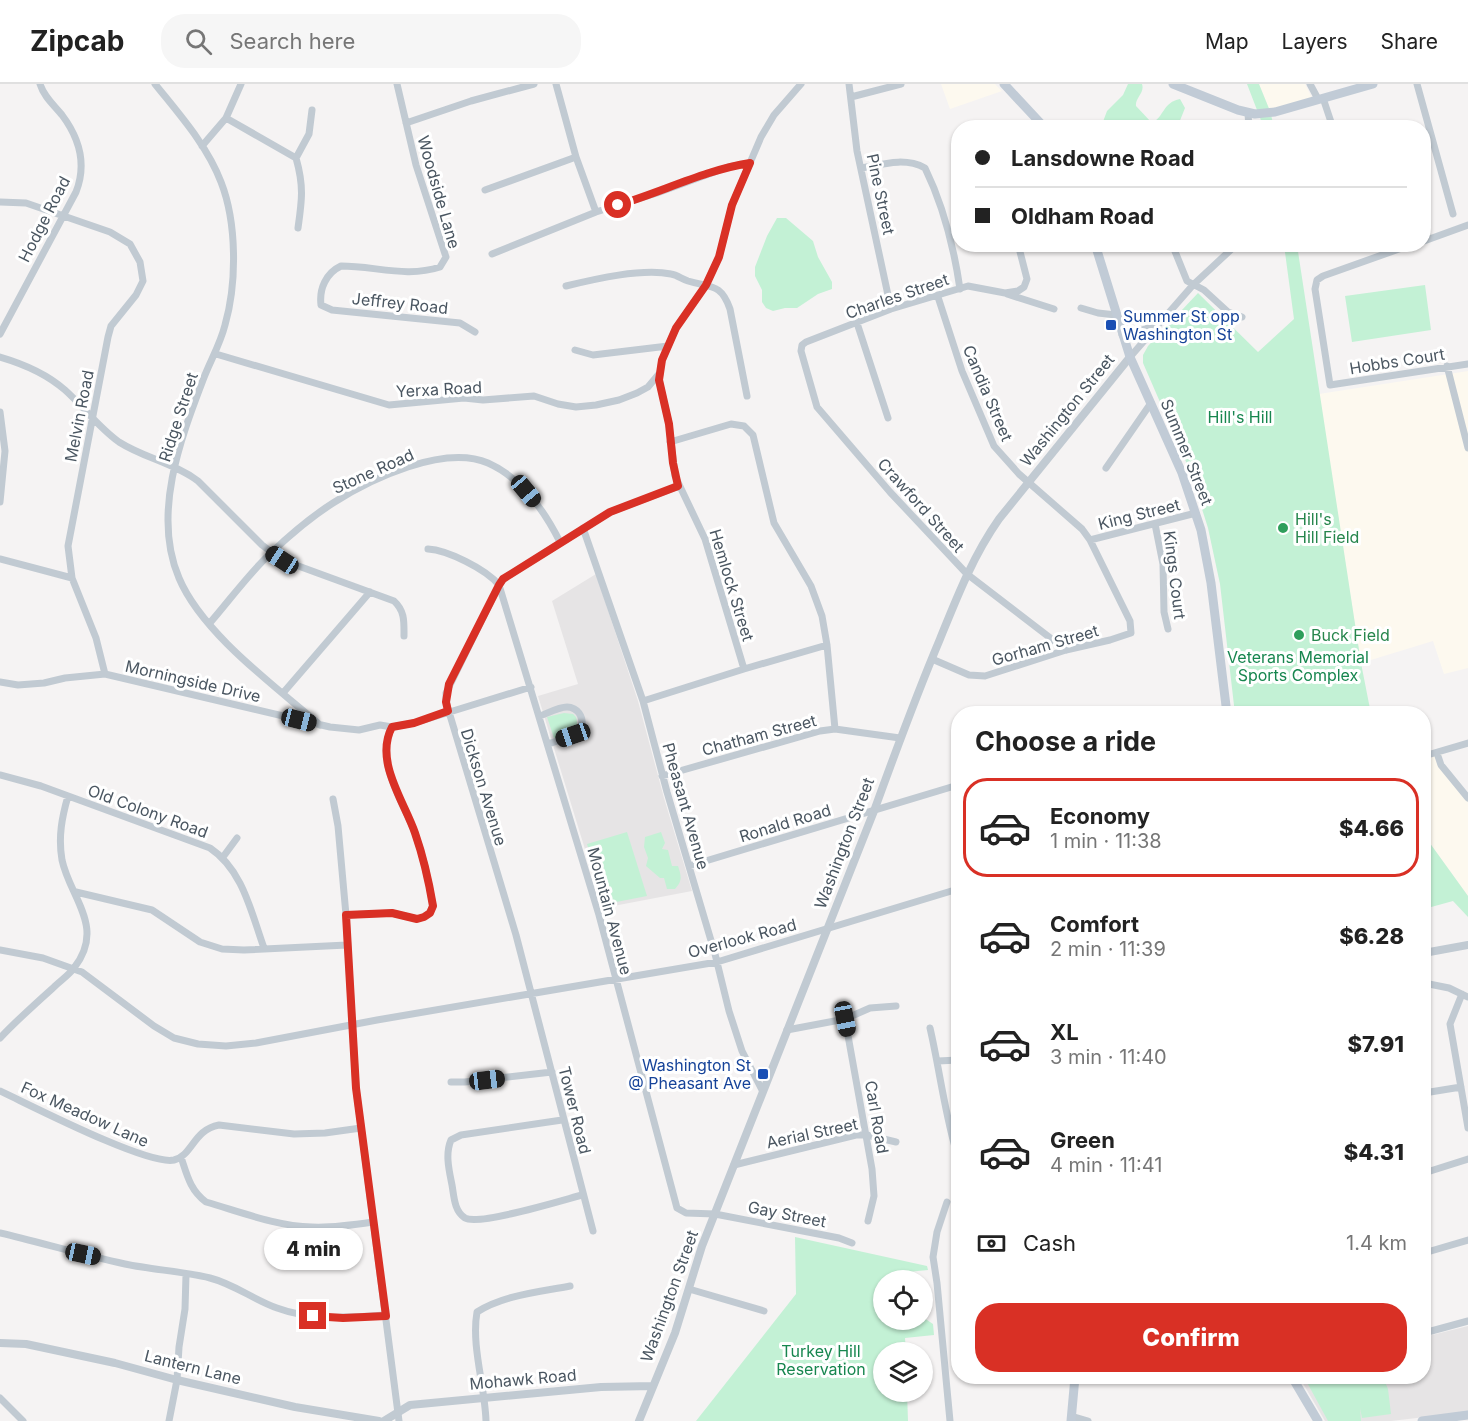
<!DOCTYPE html>
<meta charset="utf-8">
<style>
:root{--surface:#fff;--page:#f6f6f6;--text:#222;--muted:#767676;--line:#e0e0e0;--accent:#d93025}
body{margin:0;font-family:Inter,sans-serif;background:var(--page);color:var(--text);height:100vh;display:flex;flex-direction:column;font-size:22px;white-space:nowrap}
*{box-sizing:border-box;margin:0}
p{font-size:20px;color:var(--muted)}
.icon{flex:none;width:33px;height:33px;fill:none;stroke:currentColor;stroke-width:2;stroke-linecap:round;stroke-linejoin:round}
.map{position:relative;flex:1;overflow:hidden}
.panel{position:absolute;left:951px;top:622px;width:480px;height:678px;display:flex;flex-direction:column;background:var(--surface);border-radius:24px;box-shadow:0 2px 4px #0004}
.panel>*{flex:none}
.hud{position:absolute;left:951px;top:36px;width:480px;height:132px;border-radius:24px;box-shadow:0 2px 4px #0004;display:grid;align-content:center;height:132px;padding:0 24px;background:var(--surface)}
.fabs{position:absolute;left:873px;top:1186px;display:grid;gap:12px}
.fabs a{display:grid;place-items:center;width:60px;height:60px;border-radius:50%;background:var(--surface);box-shadow:0 2px 4px #0004;font-size:30px}
.end{position:absolute;width:27px;height:27px;margin:-14px;border:8px solid #d93025;background:#fff;box-shadow:0 0 0 3px #fff}
.from{border-radius:50%}
.bubble{position:absolute;height:42px;border-radius:21px;background:var(--surface);box-shadow:0 2px 4px #0004;font-size:20px;font-weight:800;line-height:42px;text-align:center}
.car{position:absolute;width:18px;height:36px;margin:-18px -9px;border-radius:8px;box-shadow:0 0 4px 2px #0007;background:linear-gradient(#222 24%,#8ab4d8 0 40%,#222 0 76%,#8ab4d8 0 86%,#222 0)}
.hud b{display:flex;align-items:center;gap:21px;height:57px;font-size:22px}
.hud b+b{border-top:2px solid var(--line)}
.hud i{width:15px;height:15px;background:var(--text)}
ul{padding:0;list-style:none}
li{display:flex;align-items:center;gap:18px;height:99px;margin:0 12px 9px;padding:0 12px;border:3px solid transparent;border-radius:24px}
li div{flex:1}
li b{display:block;font-size:22px}
li em{font-style:normal;font-weight:800}
li.on{border-color:var(--accent)}
li>.icon{width:54px;height:54px;stroke-width:1.5}
h2{padding:0 24px;font-size:27px;line-height:72px}
.pay{display:flex;align-items:center;gap:15px;height:66px;padding:0 24px;font-size:22px}
.pay p{margin-inline-start:auto}
.primary-button{display:flex;gap:12px;margin-top:auto;padding:12px 24px}
.primary-button a{flex:1;height:69px;border-radius:24px;background:var(--accent);color:#fff;font-size:24px;font-weight:800;line-height:69px;text-align:center}
header{display:flex;align-items:center;gap:36px;box-sizing:border-box;height:84px;padding:0 30px;background:var(--surface);border-bottom:2px solid var(--line)}
header strong{font-size:28px}
nav{display:flex;gap:33px;margin-inline-start:auto;font-size:21px}
.search{width:420px;height:54px;background:var(--page);display:flex;align-items:center;gap:15px;box-sizing:border-box;padding:0 21px;border-radius:24px;color:var(--muted);font-size:22px}
.map>svg:first-child{display:block}
</style>
<header>
<strong>Zipcab</strong>
<div class="search"><svg class="icon" aria-label="search" viewBox="0 0 24 24"><circle cx="10" cy="10" r="6"/><path d="M15 15l6 6"/></svg>Search here</div>
<nav><a>Map</a><a>Layers</a><a>Share</a></nav>
</header>
<div class="map">
<svg width="1468" height="1337" viewBox="0 0 1468 1337">
<rect width="100%" height="100%" fill="#f5f3f3"/>
<!-- commercial -->
<path fill="#fdf9ef" d="M941 0H995L1002 7 950 25Z
M1259 0H1305L1312 14 1270 27Z
M1468 287V584L1444 590 1433 557 1361 579 1319 310Z
M1442 669V677L1451 691 1468 709V812L1424 751V674Z"/>
<!-- education -->
<path fill="#e6e4e5" d="M596 490 638 617 664 714 692 807 603 824 538 612 578 600 552 517Z
M1468 1242V1328L1391 1337H1325L1301 1296V1293H1424V1253Z"/>
<!-- green -->
<path fill="#c3f1d5" d="M1128 0H1142C1145 9 1135 14 1136 22L1152 39C1164 33 1163 18 1180 15L1185 24 1179 39 1181 43H1101L1107 27 1123 11Z
M1247 0H1259L1270 27 1274 43H1253L1254 40 1262 39Z
M777 134H786L813 157 818 173 832 198V205L818 210 797 224H785L773 227 766 224 762 218V206L755 192V183L767 152Z
M1284 161H1297L1361 579 1371 630H1235L1220 500 1208 444 1190 387 1143 279V271L1148 262 1198 209 1258 268 1294 235Z
M1425 201 1431 246 1352 258 1345 212Z
M564 629 573 630 576 633C581 649 566 651 554 654L547 633Z
M627 748 647 812 606 820 587 760Z
M661 748 665 759 662 765 668 766 672 782H678C681 791 683 797 675 805H667L664 794H660L646 782 648 774 644 763 645 753Z
M1424 751 1468 812V833L1453 817 1424 825Z
M795 1153 927 1182 928 1186 898 1189V1197H884V1236H922L924 1234 933 1240 934 1251 905 1254 906 1269H884V1308H907L908 1337H696L796 1210Z
M1304 1293H1357L1368 1296 1383 1293 1388 1305 1391 1330 1362 1334 1360 1324 1361 1337H1328Z"/>
<g fill="none" stroke-linecap="round" stroke-linejoin="round">
<!-- minor -->
<path stroke="#c1cad2" stroke-width="7" d="M155 0C179 30 207 61 221 98 237 139 237 199 225 241 220 261 210 277 203 296 180 356 152 431 179 494 202 549 275 602 320 641
M397 0 416 81 446 173 440 183C407 194 375 182 341 182 326 189 319 205 321 221L332 226 460 239 475 248
M556 0 576 73 596 128
M849 0 857 67 891 225
M1310 0 1318 15
M1417 0 1453 130
M851 13 901 0
M1323 14 1333 44
M1248 29 1249 44
M226 34 296 74C304 102 302 116 298 144
M406 39 471 17 534 0
M202 62 226 34 241 0
M296 74 309 50 312 26
M862 84C883 80 905 73 925 84 943 121 954 164 960 205
M485 106 576 73
M0 118 26 119 110 148 130 160 140 178 143 197 136 211 111 242 108 253 68 462 72 494 96 554 105 590
M1424 157 1468 141
M1018 160 1027 195 1024 203 1018 207 1005 209 968 202 891 225 806 258 802 261 801 267 817 323 890 408 967 490 1066 566
M1172 160 1187 197 1204 206 1228 228 1242 233
M1413 160 1323 192 1317 196 1315 205 1330 301 1468 280
M492 170 596 128 657 109 728 83 750 79
M566 202C595 195 642 184 671 190 677 191 682 195 688 197 711 204 721 199 730 225L747 312
M1007 210 1054 225
M1081 224 1098 229 1116 231
M857 239 888 334
M0 250 76 108C87 80 80 55 62 31 54 21 44 13 40 0
M1122 251 1146 245 1156 240
M575 266 593 271 668 262
M216 270 389 321 464 314 483 316 534 312 558 320 576 323 596 321 619 316 637 309 648 303 658 291
M0 273C24 280 47 290 65 306 84 323 98 343 119 358 144 374 174 379 198 397L262 461 282 476 394 517C405 527 404 538 404 552
M1130 273 1193 201 1237 160
M1447 282 1468 364
M0 328 5 367 0 418
M670 358 731 340 744 342 753 351 774 439 811 502 822 532 827 561 835 645
M1106 384 1151 319
M1155 440 1163 480 1164 528 1168 545
M583 444 643 617 667 708 715 870 729 927 742 967 762 1006
M1090 456 1196 429
M428 465C447 466 486 485 499 501L599 831 677 1124 686 1129 715 1130 839 1154 852 1159
M0 475 72 494
M209 540C230 516 249 489 272 468 291 450 311 433 333 419 370 395 444 360 488 379 522 394 544 426 560 458
M932 575 969 591 985 592 1066 566 1110 556 1131 549 1130 537 1090 456 1082 445 1019 390 994 362 962 287 938 213
M744 585 705 455 675 392 669 340 659 296 662 276 676 244 706 201 719 173 732 121 761 53 774 31 801 0
M0 598 18 601 44 599 65 594 105 590 330 643 359 646 380 641 392 643 414 639 531 603
M283 609 370 508
M643 617 744 585 827 561
M540 632C548 629 559 623 567 623 572 623 577 626 579 629 592 649 560 656 548 660
M1437 669 1441 681 1468 714
M1424 672 1468 659
M0 691 41 702 210 764C243 786 251 828 264 864
M662 692 820 647 835 645 900 654
M333 715 338 742 346 831 356 1004 399 1337
M223 773 237 754
M689 782 958 701
M76 808 152 826 200 858 222 865 244 866 347 861
M346 831 392 829 417 835 424 833 430 829 433 822C429 798 423 772 415 749 403 717 374 677 392 643
M0 866 43 874 82 888 154 942 174 954 198 960 226 962 256 959 377 936 717 878 958 805
M1424 899 1449 904 1468 913
M1462 910 1450 940 1468 1044
M845 935 872 1085 874 1112 868 1137
M930 944C939 983 944 1024 955 1063
M787 946 845 935 870 924 896 922
M0 954C17 936 35 920 54 903 60 897 69 891 74 884 106 843 70 814 62 776 58 753 62 733 68 712
M938 977 958 976
M451 998H465L552 988
M0 1007C30 1021 148 1082 174 1076 193 1071 193 1046 219 1041L294 1050 325 1049 361 1044
M1424 1009 1461 1003
M562 1036 461 1051 451 1056C445 1070 449 1086 452 1101 454 1112 454 1127 465 1134 479 1142 563 1116 582 1111
M181 1073C187 1091 190 1106 206 1118 241 1128 276 1142 312 1143 333 1144 353 1141 373 1138
M734 1081 856 1051H867L896 1058
M1424 1089 1468 1075
M947 1118 937 1148 933 1173 937 1199 950 1337
M593 1147 516 851 446 618V609L499 501 503 495 610 428 679 402
M0 1149C42 1159 83 1171 125 1180 153 1186 182 1187 210 1194 234 1200 254 1216 277 1224 312 1237 349 1233 386 1231
M1424 1169 1468 1156
M689 1205 764 1227
M1424 1249 1468 1237
M0 1314 23 1337
M1071 1332 1088 1337
M169 1337 177 1296 179 1263 185 1225 186 1191
M486 1337C485 1302 471 1262 477 1228 504 1211 539 1208 570 1202"/>
<!-- tertiary -->
<path stroke="#c1cad2" stroke-width="8" d="M1424 869 1468 861
M0 1259 26 1260 115 1279 177 1296 295 1323 379 1337
M384 1337 410 1321 601 1303 653 1302
M639 1337 675 1249 702 1162 874 727C895 669 916 612 940 555 957 513 973 472 999 435L1130 273"/>
<!-- secondary -->
<path stroke="#c1cbd6" stroke-width="9" d="M1004 0 1045 44
M1173 0 1238 26 1255 30 1275 28 1373 0
M1095 160 1130 273 1182 389 1201 446 1211 499 1227 630
M1292 1293 1318 1337
M1071 1337 1075 1293
M1422 1337 1468 1331"/>
</g>
<g fill="none" stroke-linecap="round" stroke-linejoin="round">
<!-- route -->
<path stroke="#d93025" stroke-width="8" d="M313 1232 343 1234 386 1232 356 1004 346 831 392 829 417 835 424 833 430 829 433 822C429 798 423 772 415 749 404 717 374 677 392 643L414 639 448 627 446 618 449 600 499 501 503 495 610 428 678 402 673 379 669 340 659 296 662 276 676 244 706 201 719 173 732 121 750 79C705 86 662 108 618 121"/>
</g>
<!-- markers -->
<g fill="#1a4fb4" stroke="#fff" stroke-width="2">
<rect x="1105" y="235" width="12" height="12" rx="3"/>
<rect x="757" y="984" width="12" height="12" rx="3"/>
</g>
<g fill="#2e9e5b" stroke="#fff" stroke-width="2">
<circle cx="1283" cy="444" r="6"/>
<circle cx="1299" cy="551" r="6"/>
</g>
<g text-anchor="middle" stroke-width="6" stroke-linejoin="round" paint-order="stroke">
<!-- street labels -->
<g font-size="16" fill="#4a5661" stroke="#fff">
<text transform="translate(439 108) rotate(74)" y="6">Woodside Lane</text>
<text transform="translate(881 110) rotate(78)" y="6">Pine Street</text>
<text transform="translate(44 135) rotate(-63)" y="6">Hodge Road</text>
<text transform="translate(897 212) rotate(-19)" y="6">Charles Street</text>
<text transform="translate(400 219) rotate(6)" y="6">Jeffrey Road</text>
<text transform="translate(1397 277) rotate(-9)" y="6">Hobbs Court</text>
<text transform="translate(439 305) rotate(-3)" y="6">Yerxa Road</text>
<text transform="translate(988 309) rotate(67)" y="6">Candia Street</text>
<text transform="translate(1067 326) rotate(-51)" y="6">Washington Street</text>
<text transform="translate(79 332) rotate(-79)" y="6">Melvin Road</text>
<text transform="translate(178 333) rotate(-72)" y="6">Ridge Street</text>
<text transform="translate(1187 368) rotate(68)" y="6">Summer Street</text>
<text transform="translate(373 387) rotate(-24)" y="6">Stone Road</text>
<text transform="translate(921 421) rotate(48)" y="6">Crawford Street</text>
<text transform="translate(1139 430) rotate(-14)" y="6">King Street</text>
<text transform="translate(1175 491) rotate(83)" y="6">Kings Court</text>
<text transform="translate(732 501) rotate(73)" y="6">Hemlock Street</text>
<text transform="translate(1045 561) rotate(-16)" y="6">Gorham Street</text>
<text transform="translate(193 597) rotate(13)" y="6">Morningside Drive</text>
<text transform="translate(759 651) rotate(-15)" y="6">Chatham Street</text>
<text transform="translate(484 703) rotate(73)" y="6">Dickson Avenue</text>
<text transform="translate(686 722) rotate(74)" y="6">Pheasant Avenue</text>
<text transform="translate(148 727) rotate(20)" y="6">Old Colony Road</text>
<text transform="translate(785 739) rotate(-17)" y="6">Ronald Road</text>
<text transform="translate(844 759) rotate(-69)" y="6">Washington Street</text>
<text transform="translate(610 827) rotate(75)" y="6">Mountain Avenue</text>
<text transform="translate(742 854) rotate(-15)" y="6">Overlook Road</text>
<text transform="translate(575 1026) rotate(76)" y="6">Tower Road</text>
<text transform="translate(85 1030) rotate(24)" y="6">Fox Meadow Lane</text>
<text transform="translate(877 1033) rotate(80)" y="6">Carl Road</text>
<text transform="translate(812 1049) rotate(-12)" y="6">Aerial Street</text>
<text transform="translate(787 1130) rotate(11)" y="6">Gay Street</text>
<text transform="translate(669 1212) rotate(-70)" y="6">Washington Street</text>
<text transform="translate(193 1283) rotate(14)" y="6">Lantern Lane</text>
<text transform="translate(523 1295) rotate(-5)" y="6">Mohawk Road</text>
</g>
<!-- transit labels -->
<g font-size="16" fill="#164399" stroke="#fff" text-anchor="start">
<text x="1123" y="238">Summer St opp<tspan x="1123" dy="18">Washington St</tspan></text>
<text x="751" y="987" text-anchor="end">Washington St<tspan x="751" dy="18">@ Pheasant Ave</tspan></text>
</g>
<!-- park labels -->
<g font-size="16" fill="#17864f" stroke="#fff">
<text x="1240" y="339">Hill's Hill</text>
<text x="1298" y="579">Veterans Memorial<tspan x="1298" dy="18">Sports Complex</tspan></text>
<text x="821" y="1273">Turkey Hill<tspan x="821" dy="18">Reservation</tspan></text>
</g>
<!-- leisure labels -->
<g font-size="16" fill="#27864d" stroke="#fff" text-anchor="start">
<text x="1295" y="441">Hill's<tspan x="1295" dy="18">Hill Field</tspan></text>
<text x="1311" y="557">Buck Field</text>
</g>
</g>
</svg>
<div class="fabs">
<a><svg class="icon" aria-label="locate" viewBox="0 0 24 24"><circle cx="12" cy="12" r="6"/><path d="M12 2v4M12 18v4M2 12h4M18 12h4"/></svg></a>
<a><svg class="icon" aria-label="layers" viewBox="0 0 24 24"><path d="M12 4l9 5-9 5-9-5zM3 14l9 5 9-5"/></svg></a>
</div>
<i class="end from" style="left:618px;top:121px"></i>
<i class="end" style="left:313px;top:1232px"></i>
<div class="bubble" style="left:264px;top:1144px;width:99px">4 min</div>
<i class="car" style="left:526px;top:407px;rotate:140deg"></i>
<i class="car" style="left:282px;top:476px;rotate:303deg"></i>
<i class="car" style="left:299px;top:636px;rotate:104deg"></i>
<i class="car" style="left:573px;top:651px;rotate:251deg"></i>
<i class="car" style="left:845px;top:935px;rotate:169deg"></i>
<i class="car" style="left:487px;top:996px;rotate:83deg"></i>
<i class="car" style="left:83px;top:1170px;rotate:102deg"></i>
<div class="hud">
<b><i class="from"></i>Lansdowne Road</b>
<b><i></i>Oldham Road</b>
</div>
<section class="panel">
<h2>Choose a ride</h2>
<ul>
<li class="on"><svg class="icon" aria-label="car" viewBox="0 0 24 24"><path d="M5 17H2v-5l4-1 3-4h7l3 4 3 1v5h-3M9 17h6M6 11h13"/><circle cx="7" cy="17" r="2"/><circle cx="17" cy="17" r="2"/></svg><div><b>Economy</b><p>1 min · 11:38</p></div><em>$4.66</em></li>
<li><svg class="icon" aria-label="car" viewBox="0 0 24 24"><path d="M5 17H2v-5l4-1 3-4h7l3 4 3 1v5h-3M9 17h6M6 11h13"/><circle cx="7" cy="17" r="2"/><circle cx="17" cy="17" r="2"/></svg><div><b>Comfort</b><p>2 min · 11:39</p></div><em>$6.28</em></li>
<li><svg class="icon" aria-label="car" viewBox="0 0 24 24"><path d="M5 17H2v-5l4-1 3-4h7l3 4 3 1v5h-3M9 17h6M6 11h13"/><circle cx="7" cy="17" r="2"/><circle cx="17" cy="17" r="2"/></svg><div><b>XL</b><p>3 min · 11:40</p></div><em>$7.91</em></li>
<li><svg class="icon" aria-label="car" viewBox="0 0 24 24"><path d="M5 17H2v-5l4-1 3-4h7l3 4 3 1v5h-3M9 17h6M6 11h13"/><circle cx="7" cy="17" r="2"/><circle cx="17" cy="17" r="2"/></svg><div><b>Green</b><p>4 min · 11:41</p></div><em>$4.31</em></li>
</ul>
<div class="pay"><svg class="icon" aria-label="cash" viewBox="0 0 24 24"><path d="M3 7h18v10H3z"/><circle cx="12" cy="12" r="2"/></svg>Cash<p>1.4 km</p></div>
<div class="primary-button"><a>Confirm</a></div>
</section>
</div>
